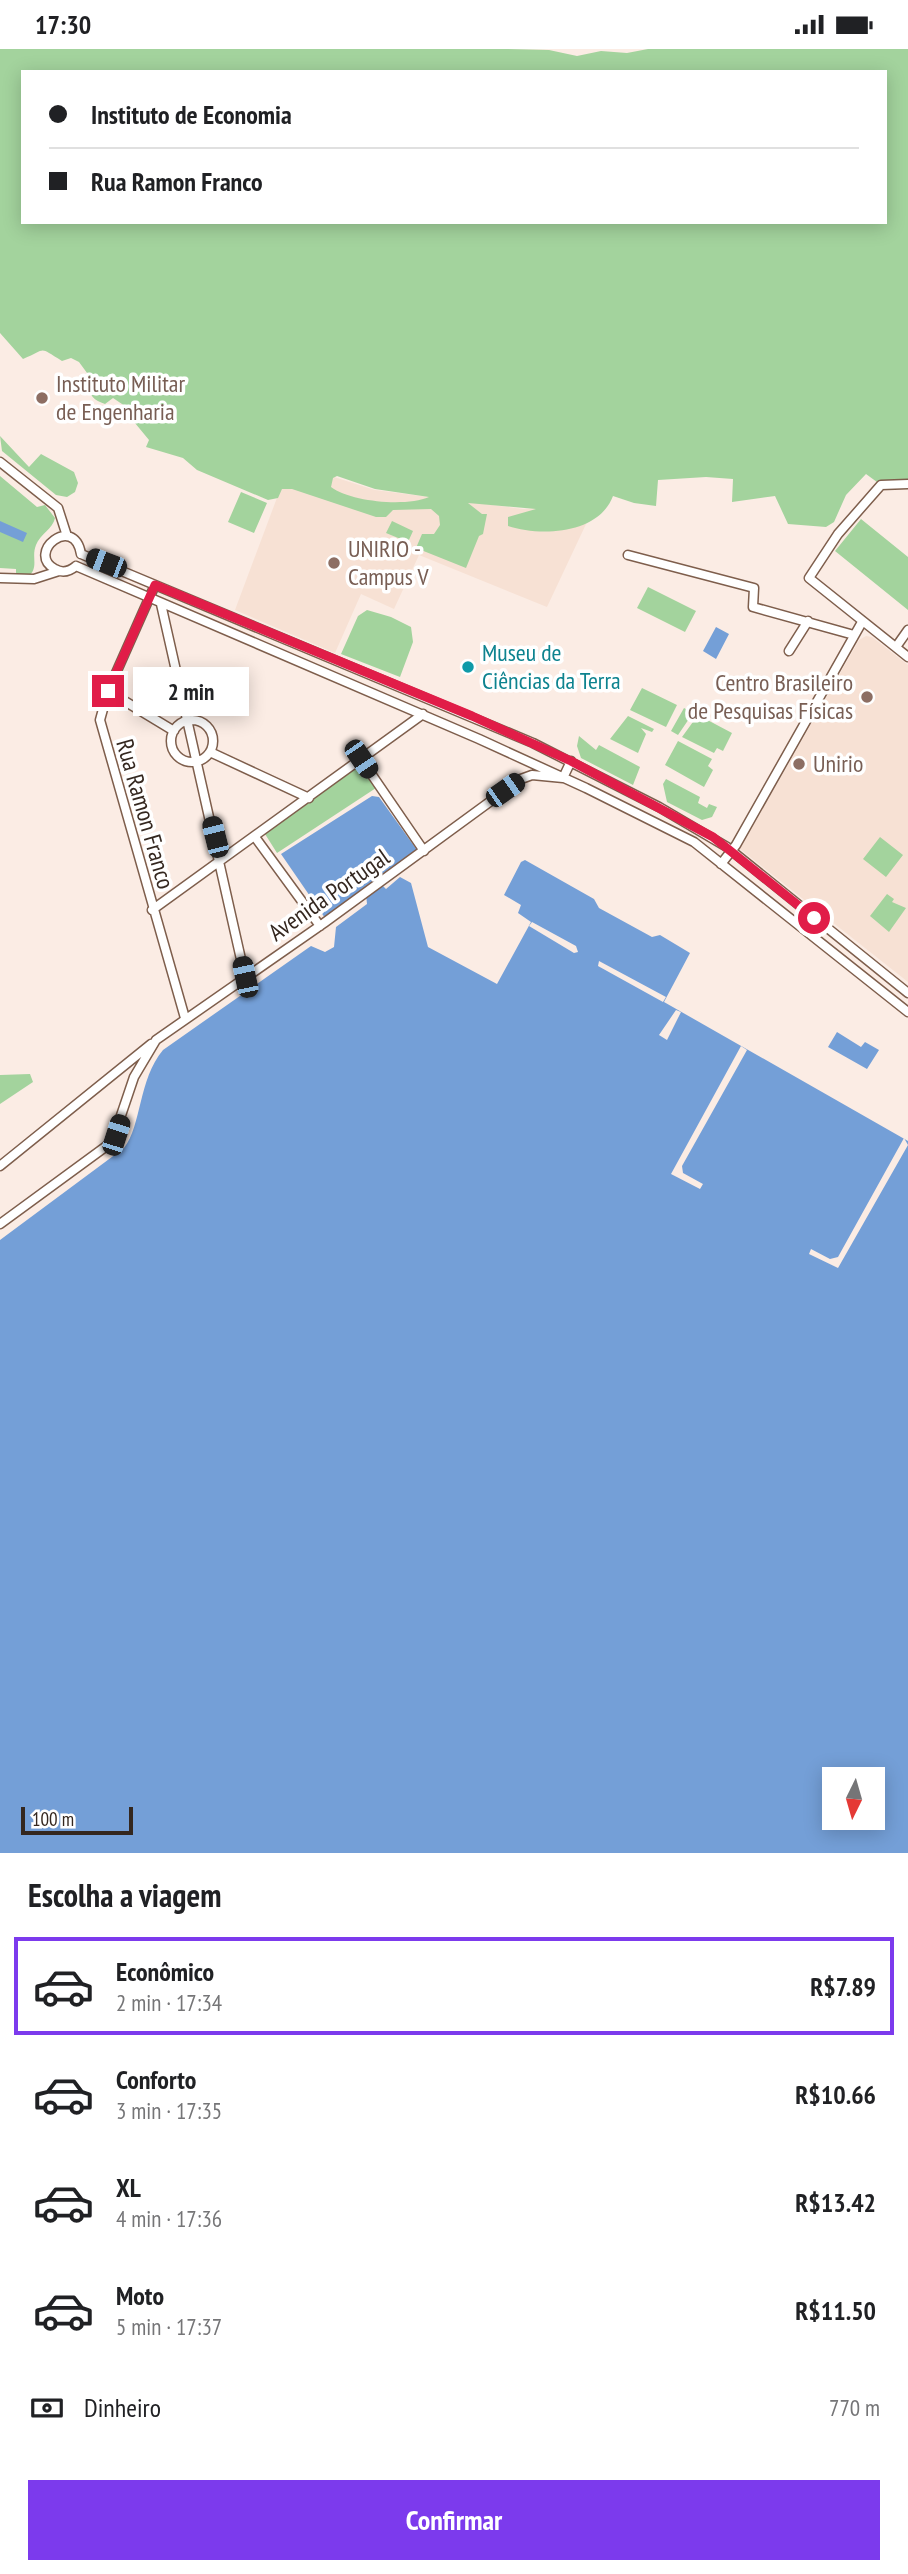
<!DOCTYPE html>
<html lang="pt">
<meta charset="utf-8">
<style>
:root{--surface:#fff;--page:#f2f2f2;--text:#202124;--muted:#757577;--line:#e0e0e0;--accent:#7c3aed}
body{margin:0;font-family:"PT Sans Narrow",sans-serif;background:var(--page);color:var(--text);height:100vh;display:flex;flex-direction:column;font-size:26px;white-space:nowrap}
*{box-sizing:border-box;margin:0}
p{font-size:23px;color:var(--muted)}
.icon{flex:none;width:38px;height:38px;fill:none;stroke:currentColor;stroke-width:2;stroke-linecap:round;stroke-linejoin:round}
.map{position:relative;height:1804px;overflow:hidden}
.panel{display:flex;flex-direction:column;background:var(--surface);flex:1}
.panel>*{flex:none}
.top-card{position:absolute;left:21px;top:21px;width:866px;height:154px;border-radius:0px;box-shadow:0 4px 18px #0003;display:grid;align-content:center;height:154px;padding:0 28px;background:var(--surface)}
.needle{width:46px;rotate:185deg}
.buttons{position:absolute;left:822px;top:1718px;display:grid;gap:14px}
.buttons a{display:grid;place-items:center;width:63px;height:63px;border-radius:0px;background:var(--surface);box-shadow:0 4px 18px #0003;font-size:35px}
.scale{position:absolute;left:21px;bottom:18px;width:112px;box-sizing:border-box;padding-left:7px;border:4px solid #34271f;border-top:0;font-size:19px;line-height:24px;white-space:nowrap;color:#34271f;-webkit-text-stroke:5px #fff;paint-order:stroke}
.end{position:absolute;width:32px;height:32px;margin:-16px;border:9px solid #e11d48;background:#fff;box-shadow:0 0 0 4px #fff}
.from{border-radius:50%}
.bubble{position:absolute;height:49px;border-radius:0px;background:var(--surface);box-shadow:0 4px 18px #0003;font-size:23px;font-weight:700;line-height:49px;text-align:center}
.car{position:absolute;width:21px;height:42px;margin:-21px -10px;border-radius:9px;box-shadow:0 0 5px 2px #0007;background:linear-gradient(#222 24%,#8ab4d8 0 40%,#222 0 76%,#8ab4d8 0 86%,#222 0)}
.top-card b{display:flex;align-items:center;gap:24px;height:66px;font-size:26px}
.top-card b+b{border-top:2px solid var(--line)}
.top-card i{width:18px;height:18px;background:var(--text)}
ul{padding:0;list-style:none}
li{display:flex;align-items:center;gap:21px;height:98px;margin:0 14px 10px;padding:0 14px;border:4px solid transparent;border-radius:0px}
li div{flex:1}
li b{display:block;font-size:26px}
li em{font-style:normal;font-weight:700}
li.current{border-color:var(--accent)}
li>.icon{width:63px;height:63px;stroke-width:1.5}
h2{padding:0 28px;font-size:32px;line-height:84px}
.pay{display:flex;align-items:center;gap:18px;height:77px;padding:0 28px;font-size:26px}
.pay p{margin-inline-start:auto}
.action{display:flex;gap:14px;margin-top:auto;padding:14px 28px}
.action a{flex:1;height:80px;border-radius:0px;background:var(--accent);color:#fff;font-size:28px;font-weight:700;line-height:80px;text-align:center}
.status{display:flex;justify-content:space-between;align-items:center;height:49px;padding:0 35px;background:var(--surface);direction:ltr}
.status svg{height:19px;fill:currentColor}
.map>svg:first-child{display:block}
</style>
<div class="status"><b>17:30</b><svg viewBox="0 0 49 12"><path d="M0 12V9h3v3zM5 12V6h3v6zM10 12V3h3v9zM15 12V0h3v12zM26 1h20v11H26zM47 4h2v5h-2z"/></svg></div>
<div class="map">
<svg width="908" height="1804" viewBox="0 0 908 1804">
<rect width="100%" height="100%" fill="#fbece4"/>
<!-- education -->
<path fill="#f7e1d4" d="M290 414 375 441 523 460 595 456 547 558 419 506 394 560 361 545 335 604 235 561Z
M866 587 872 588 908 616V933L740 800 859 591Z"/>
<!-- green -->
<path fill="#a3d39d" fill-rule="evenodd" d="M0 0H505L549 1 577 7 601 2 627 4 648 0H908V434L881 436 866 425 846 446 834 473 826 478 788 475 775 447 732 453 733 430 706 428 658 431 656 457 634 454 613 447C599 485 541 488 508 477V468L536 460 468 454 482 465H487L483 485 479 487 466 519 416 499 422 485H434L440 476 439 467 431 460 393 461 386 468H376L292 440H282L278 449 268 451 197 421 183 409 146 398 149 391 130 368 128 359 113 349 105 355C91 351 86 342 90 328L79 313 71 309 62 312C37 297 48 300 23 310L0 284ZM23 23H886V173H23ZM337 427 375 440 429 448C406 458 351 453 331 438L333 429Z
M0 387 29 418 41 405 74 423 78 434 75 443 67 448 56 446 2 402Z
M0 427 37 458 45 456 55 469C53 480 40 485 36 496 31 508 39 518 29 527L16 526V520L0 519Z
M241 443 267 454 254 484 228 473Z
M861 470 908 508V561L835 502Z
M392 472 413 482 408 493 386 484Z
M648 538 696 562 685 583 637 559Z
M367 561 391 568 411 578 413 593 400 628 341 605 358 567Z
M642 639 677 656 666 678 630 661Z
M684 659 693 664 678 686 671 682Z
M698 666 732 684 723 702 717 699 714 704 682 688Z
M628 667 654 680 652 683 641 679 646 685 638 704 610 690Z
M579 687 596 701 599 696 640 718 633 736 581 709 577 697Z
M678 692 712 710 708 717 713 721 704 738 665 716Z
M359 716 376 739 277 804 265 785Z
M666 730 700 748 698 754 707 759 709 755 717 758 712 768 702 771 667 753 663 735Z
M880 788 903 806 886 828 863 810Z
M887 845 894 850 892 853 906 859 889 883 870 867Z
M30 1025 33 1033 0 1055V1026Z"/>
<!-- water -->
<path fill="#749fd7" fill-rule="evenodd" d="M0 472 27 484 23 493 0 483Z
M716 578 729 585 716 610 703 602Z
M372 747 379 748 417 801 380 834 386 840 400 828 411 834 428 898 497 935 531 873 518 864 521 856 504 846 521 813 525 811 594 850 599 859 652 888 660 886 690 904 664 953 908 1092V1804H0V1191L124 1099C142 1076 138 1031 163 1001L311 897 325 903 334 898 336 878 367 855 366 845 325 869 281 805ZM835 1731H873V1769H835Z
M837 983 861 998 865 993 879 1001 867 1020 828 998Z"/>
<!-- pier -->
<path fill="#fbece4" d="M532 873 576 897 578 903 574 904 529 877Z
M599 912 666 948 663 953 598 917Z
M676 961 681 963 667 991 659 986Z
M741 997 747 1001 682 1117 683 1124 703 1135 700 1140 671 1125Z
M904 1089 908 1096 838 1219 809 1205 811 1200 830 1210 838 1208Z"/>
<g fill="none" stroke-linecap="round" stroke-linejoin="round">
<defs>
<path id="minor" d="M0 413 58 459 67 487
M908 435 881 436 838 485 809 529 908 608
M81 505 533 694 659 758 727 798 908 944
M628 506 754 539 753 558 854 586
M76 517 479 690 586 739 694 793 908 963
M76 517C70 522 63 525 55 520 25 504 74 464 81 505
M0 529 34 530 59 522
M155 536 108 642 100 671 185 969
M161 555 245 928
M896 598 908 581
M789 602 808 572
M108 642 174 682
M171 692a21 21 0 1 1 42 0a21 21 0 1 1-42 0Z
M210 703 309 749
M361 710 424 802
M255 788 320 877
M721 815 736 796 862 573
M152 861 423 665
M0 1117 151 995
M0 1175 112 1093 134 1028 156 991 324 874 521 730 532 726 563 729 571 712"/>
</defs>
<!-- minor casing -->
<use href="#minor" stroke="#7e5e4c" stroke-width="11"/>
<!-- minor -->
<use href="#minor" stroke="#fff" stroke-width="8"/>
</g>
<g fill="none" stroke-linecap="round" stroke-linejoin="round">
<!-- route -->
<path stroke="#e11d48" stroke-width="9" d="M108 642 155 536 472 667 571 712 713 788 814 869"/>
</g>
<!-- markers -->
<g fill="#8d6e63" stroke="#fff" stroke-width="2.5">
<circle cx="42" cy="349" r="7"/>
<circle cx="334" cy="514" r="7"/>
<circle cx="867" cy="648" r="7"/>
<circle cx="799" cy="715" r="7"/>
</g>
<circle fill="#0f9aa8" stroke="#fff" stroke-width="2.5" cx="468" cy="618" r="7"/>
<g text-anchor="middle" stroke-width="7" stroke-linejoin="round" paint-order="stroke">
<!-- education labels -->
<g font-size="24" fill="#785e54" stroke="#fff" text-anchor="start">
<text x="56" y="343">Instituto Militar<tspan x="56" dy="28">de Engenharia</tspan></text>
<text x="348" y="508">UNIRIO -<tspan x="348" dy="28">Campus V</tspan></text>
<text x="853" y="642" text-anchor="end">Centro Brasileiro<tspan x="853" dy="28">de Pesquisas Físicas</tspan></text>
<text x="813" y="723">Unirio</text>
</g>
<!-- culture labels -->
<g font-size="24" fill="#0d838f" stroke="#fff" text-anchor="start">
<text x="482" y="612">Museu de<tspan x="482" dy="28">Ciências da Terra</tspan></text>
</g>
<!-- street labels -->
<g font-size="24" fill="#34271f" stroke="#fff">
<text transform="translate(145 765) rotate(74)" y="8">Rua Ramon Franco</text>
<text transform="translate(329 846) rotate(-35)" y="8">Avenida Portugal</text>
</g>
</g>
</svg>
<div class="buttons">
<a><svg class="needle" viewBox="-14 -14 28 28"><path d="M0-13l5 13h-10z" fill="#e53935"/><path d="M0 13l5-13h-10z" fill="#757577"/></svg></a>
</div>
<div class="scale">100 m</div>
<i class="end from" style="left:814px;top:869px"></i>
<i class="end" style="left:108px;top:642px"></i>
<div class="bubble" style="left:133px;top:618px;width:116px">2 min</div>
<i class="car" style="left:106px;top:514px;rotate:291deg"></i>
<i class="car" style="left:361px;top:710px;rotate:146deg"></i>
<i class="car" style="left:505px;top:741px;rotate:55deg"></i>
<i class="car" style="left:215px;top:788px;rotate:346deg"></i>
<i class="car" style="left:245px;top:928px;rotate:348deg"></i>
<i class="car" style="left:116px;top:1086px;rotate:18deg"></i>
<div class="top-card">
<b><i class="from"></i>Instituto de Economia</b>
<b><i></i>Rua Ramon Franco</b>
</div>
</div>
<section class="panel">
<h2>Escolha a viagem</h2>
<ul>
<li class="current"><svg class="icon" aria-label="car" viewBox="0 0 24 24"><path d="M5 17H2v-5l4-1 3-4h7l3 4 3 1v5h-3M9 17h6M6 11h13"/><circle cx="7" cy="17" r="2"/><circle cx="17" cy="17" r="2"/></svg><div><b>Econômico</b><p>2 min · 17:34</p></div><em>R$7.89</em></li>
<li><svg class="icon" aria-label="car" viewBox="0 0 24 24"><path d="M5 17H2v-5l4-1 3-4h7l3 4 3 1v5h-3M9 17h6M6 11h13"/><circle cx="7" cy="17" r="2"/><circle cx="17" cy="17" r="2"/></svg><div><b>Conforto</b><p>3 min · 17:35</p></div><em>R$10.66</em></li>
<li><svg class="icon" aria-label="car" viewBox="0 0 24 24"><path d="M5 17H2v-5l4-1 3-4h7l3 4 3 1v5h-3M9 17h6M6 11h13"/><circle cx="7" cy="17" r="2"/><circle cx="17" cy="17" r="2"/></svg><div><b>XL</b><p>4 min · 17:36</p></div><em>R$13.42</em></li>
<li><svg class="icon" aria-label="car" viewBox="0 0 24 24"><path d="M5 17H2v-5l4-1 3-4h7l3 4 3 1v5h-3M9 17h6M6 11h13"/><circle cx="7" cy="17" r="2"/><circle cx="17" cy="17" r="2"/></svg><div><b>Moto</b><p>5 min · 17:37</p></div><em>R$11.50</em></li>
</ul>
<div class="pay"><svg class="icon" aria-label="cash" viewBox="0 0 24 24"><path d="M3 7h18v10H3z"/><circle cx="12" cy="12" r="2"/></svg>Dinheiro<p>770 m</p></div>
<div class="action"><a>Confirmar</a></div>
</section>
